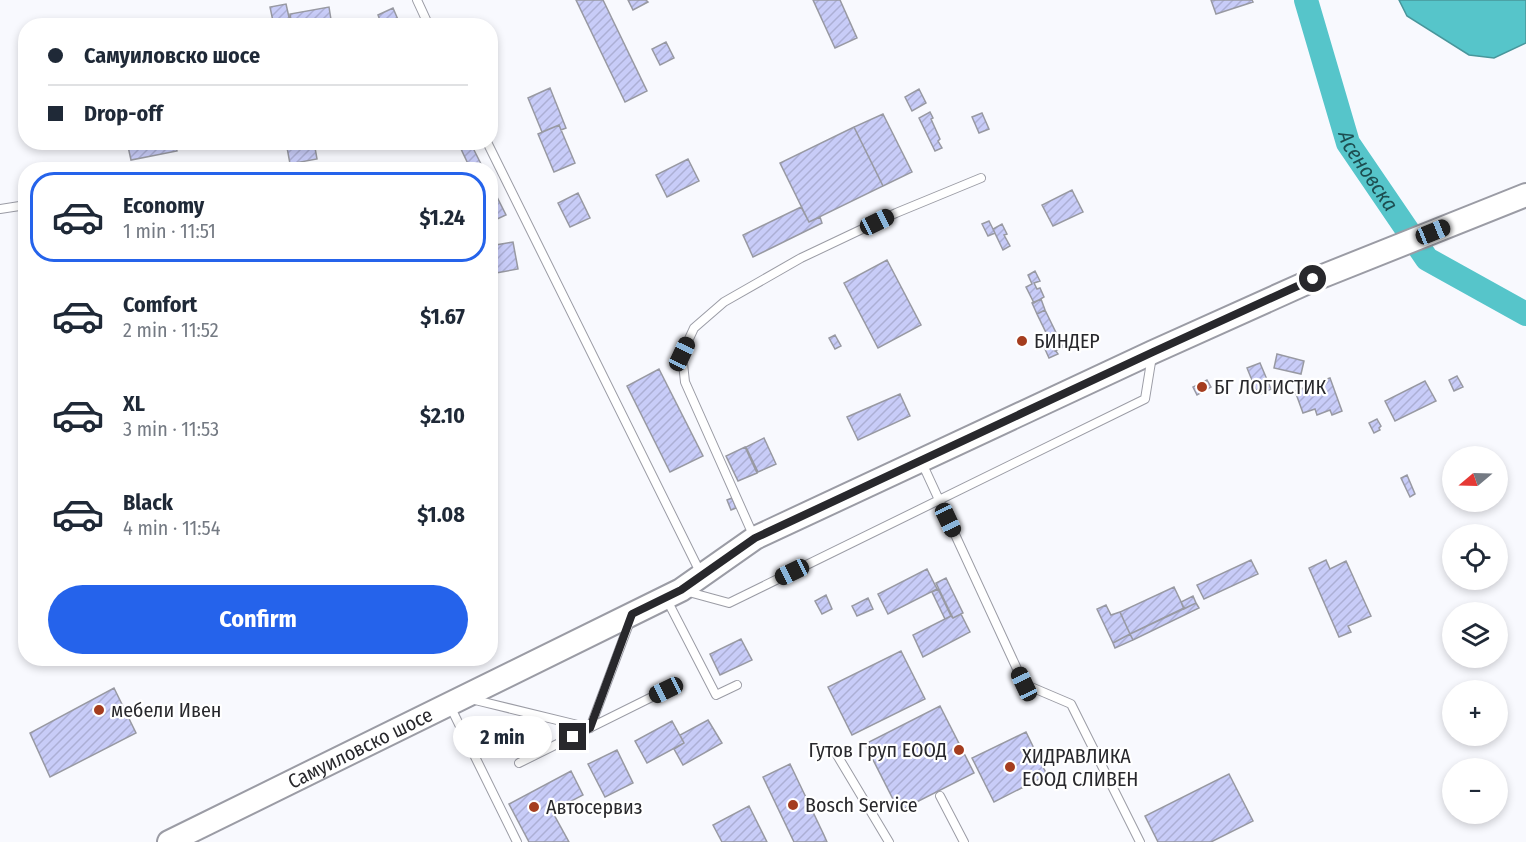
<!DOCTYPE html>
<meta charset="utf-8">
<style>
:root{--surface:#fff;--page:#f2f2f3;--text:#1f2937;--muted:#747a83;--line:#e0e1e3;--accent:#2563eb}
body{margin:0;font-family:"Fira Sans Condensed",sans-serif;background:var(--page);color:var(--text);height:100vh;display:flex;flex-direction:column;font-size:22px;white-space:nowrap}
*{box-sizing:border-box;margin:0}
p{font-size:20px;color:var(--muted)}
.icon{flex:none;width:33px;height:33px;fill:none;stroke:currentColor;stroke-width:2;stroke-linecap:round;stroke-linejoin:round}
.map{position:relative;flex:1;overflow:hidden}
.sheet{position:absolute;left:18px;top:162px;width:480px;height:504px;display:flex;flex-direction:column;background:var(--surface);border-radius:24px;box-shadow:0 3px 9px #0003}
.sheet>*{flex:none}
.banner{position:absolute;left:18px;top:18px;width:480px;height:132px;border-radius:24px;box-shadow:0 3px 9px #0003;display:grid;align-content:center;height:132px;padding:0 30px;background:var(--surface)}
.needle{width:39px;rotate:251deg}
.buttons{position:absolute;left:1442px;top:446px;display:grid;gap:12px}
.buttons a{display:grid;place-items:center;width:66px;height:66px;border-radius:50%;background:var(--surface);box-shadow:0 3px 9px #0003;font-size:30px}
.end{position:absolute;width:27px;height:27px;margin:-14px;border:8px solid #28282c;background:#fff;box-shadow:0 0 0 3px #fff}
.from{border-radius:50%}
.bubble{position:absolute;height:42px;border-radius:21px;background:var(--surface);box-shadow:0 3px 9px #0003;font-size:20px;font-weight:700;line-height:42px;text-align:center}
.car{position:absolute;width:18px;height:36px;margin:-18px -9px;border-radius:8px;box-shadow:0 0 4px 2px #0007;background:linear-gradient(#222 24%,#8ab4d8 0 40%,#222 0 76%,#8ab4d8 0 86%,#222 0)}
.banner b{display:flex;align-items:center;gap:21px;height:57px;font-size:22px}
.banner b+b{border-top:2px solid var(--line)}
.banner i{width:15px;height:15px;background:var(--text)}
ul{padding:10px 0 0;list-style:none}
li{display:flex;align-items:center;gap:18px;height:90px;margin:0 12px 9px;padding:0 18px;border:3px solid transparent;border-radius:24px}
li div{flex:1}
li b{display:block;font-size:22px}
li em{font-style:normal;font-weight:700}
li.current{border-color:var(--accent)}
li>.icon{width:54px;height:54px;stroke-width:1.5}
.cta{display:flex;gap:12px;margin-top:auto;padding:12px 30px}
.cta a{flex:1;height:69px;border-radius:36px;background:var(--accent);color:#fff;font-size:24px;font-weight:700;line-height:69px;text-align:center}
.map>svg:first-child{display:block}
</style>
<div class="map">
<svg width="1526" height="842" viewBox="0 0 1526 842">
<defs>
<pattern id="building-hatch" width="6" height="6" patternUnits="userSpaceOnUse" patternTransform="scale(1.5)"><rect width="6" height="6" fill="#c8ccf8"/><path d="M-1 1l2-2M0 6l6-6M5 7l2-2" fill="none" stroke="#acafd5"/></pattern>
</defs>
<rect width="100%" height="100%" fill="#f8f9fe"/>
<!-- water -->
<path fill="#56c5ca" stroke="#48969b" stroke-width="1.5" d="M1399 0H1526V43L1494 58 1469 55 1407 16Z"/>
<g fill="none" stroke-linecap="round" stroke-linejoin="round">
<!-- river -->
<path stroke="#56c5ca" stroke-width="24" id="s1" d="M1306 0 1348 143 1427 259 1526 314"/>
</g>
<!-- building -->
<path fill="url(#building-hatch)" stroke="#9899a2" stroke-width="1.5" d="M576 0H603L647 91 625 102Z
M628 0H646L648 2 633 10Z
M813 0H840L857 38 835 48Z
M1211 0H1252L1253 2 1216 14Z
M286 4 291 26H274L270 7Z
M329 7 332 26H292L290 14Z
M393 8 399 22 392 26H382L378 15Z
M666 42 674 58 660 65 652 49Z
M550 88 566 128 561 130 559 125 542 132 528 98Z
M919 89 926 103 912 111 905 97Z
M930 112 933 118 931 119 940 139 938 141 942 148 935 151 919 118Z
M982 113 989 129 979 133 972 117Z
M883 114 912 172 883 186 854 127Z
M559 125 575 163 554 172 538 134Z
M854 127 883 186 809 222 780 163Z
M127 142H175L177 151 131 160Z
M286 142H314L317 159 290 164Z
M471 144 484 170H471L461 149Z
M688 159 699 181 667 197 656 175Z
M490 183 506 215 495 220 490 210Z
M1072 190 1083 212 1053 226 1042 205Z
M578 193 590 218 570 227 558 203Z
M801 207 809 222 820 217 822 223 753 257 743 235Z
M989 221 995 233 988 236 982 224Z
M1002 224 1007 234 1004 235 1010 246 1003 250 993 229Z
M513 242 518 269 490 274V246Z
M887 260 921 325 878 348 844 283Z
M1035 271 1040 281 1034 283 1037 289 1040 288 1044 297 1034 303 1026 287 1032 284 1028 275Z
M1041 299 1045 310 1037 314 1032 303Z
M1045 310 1063 347 1055 351 1037 314Z
M835 335 841 346 835 349 829 338Z
M1051 344 1058 354 1049 358 1044 347Z
M1277 354 1304 361 1301 374 1274 368Z
M1260 363 1271 389 1258 395 1247 368Z
M659 369 703 456 670 472 627 386Z
M1457 376 1463 387 1454 391 1449 380Z
M1330 378 1342 411 1332 415 1330 410 1317 415 1315 409 1303 413 1295 391 1306 387 1308 392 1320 387 1318 382Z
M1207 380 1211 387 1197 395 1193 387Z
M1425 381 1436 401 1395 421 1385 401Z
M900 394 910 416 858 440 847 417Z
M1377 419 1381 426 1379 428 1380 430 1374 433 1369 423Z
M764 438 776 464 758 472 746 447Z
M745 447 757 473 738 481 726 456Z
M1407 475 1415 494 1410 497 1401 478Z
M732 498 736 508 731 510 727 500Z
M1251 560 1258 574 1204 599 1197 585Z
M1326 560 1330 569 1346 561 1371 616 1348 626 1351 632 1339 637 1309 568Z
M927 569 937 589 888 614 878 594Z
M946 578 963 613 953 618 936 583Z
M1174 587 1184 608 1130 634 1120 612Z
M938 589 951 616 945 619 932 592Z
M826 595 832 609 822 614 815 601Z
M1193 596 1196 603 1184 609 1181 602Z
M868 598 873 609 857 616 852 606Z
M1196 603 1199 608 1133 640 1130 634Z
M1106 605 1111 615 1120 612 1130 634 1113 643 1097 609Z
M961 614 970 632 923 657 913 635 951 616 953 618Z
M1130 634 1133 640 1115 648 1113 643Z
M741 639 752 660 720 675 710 654Z
M901 651 925 699 852 735 828 687Z
M114 688 136 733 50 777 30 733Z
M940 706 974 773 899 811 865 744Z
M708 720 722 743 683 765 674 749 684 743 680 735Z
M672 721 684 743 647 763 635 741Z
M1026 732 1047 775 994 802 972 758Z
M617 750 633 783 605 797 588 764Z
M790 764 823 833 827 842H794L763 777Z
M571 771 583 795 552 811 569 842H529L509 804Z
M1229 774 1253 821 1211 842H1158L1145 816Z
M749 806 767 842H722L713 825Z"/>
<g fill="none" stroke-linecap="round" stroke-linejoin="round">
<defs>
<path id="lane" d="M417 0 429 26
M487 142 701 574
M0 209 26 205
M922 463 1024 684 1071 704 1140 842
M754 537 685 382 682 354 694 328 724 302 801 258 896 213 981 178
M685 591 729 603 1145 399 1152 356
M667 600 716 695 737 685
M471 699 590 728 630 621
M450 706 517 842
M837 755 889 842
M519 763 666 690
M940 796 964 842"/>
<g id="secondary">
<path id="s2" d="M169 842 681 590 755 538 1153 352 1313 280 1526 195"/>
</g>
</defs>
<!-- lane casing -->
<use href="#lane" stroke="#9b9ca5" stroke-width="10"/>
<!-- secondary casing -->
<use href="#secondary" stroke="#9b9ca5" stroke-width="26"/>
<!-- lane -->
<use href="#lane" stroke="#fff" stroke-width="8"/>
<!-- secondary -->
<use href="#secondary" stroke="#fff" stroke-width="22"/>
</g>
<g fill="none" stroke-linecap="round" stroke-linejoin="round">
<!-- route -->
<path stroke="#28282c" stroke-width="8" d="M573 737 590 728 632 614 681 590 755 538 1153 352 1313 279"/>
</g>
<!-- markers -->
<g fill="#a53d1f" stroke="#fff" stroke-width="2">
<circle cx="1022" cy="341" r="6"/>
<circle cx="1202" cy="387" r="6"/>
<circle cx="99" cy="710" r="6"/>
<circle cx="959" cy="750" r="6"/>
<circle cx="1010" cy="767" r="6"/>
<circle cx="793" cy="805" r="6"/>
<circle cx="534" cy="807" r="6"/>
</g>
<g text-anchor="middle" stroke-width="4.5" stroke-linejoin="round" paint-order="stroke">
<!-- poi labels -->
<g font-size="20" fill="#28282c" stroke="#fff" text-anchor="start">
<text x="1034" y="348">БИНДЕР</text>
<text x="1214" y="394">БГ ЛОГИСТИК</text>
<text x="111" y="717">мебели Ивен</text>
<text x="947" y="757" text-anchor="end">Гутов Груп ЕООД</text>
<text x="1022" y="763">ХИДРАВЛИКА<tspan x="1022" dy="23">ЕООД СЛИВЕН</tspan></text>
<text x="805" y="812">Bosch Service</text>
<text x="546" y="814">Автосервиз</text>
</g>
<!-- street labels -->
<g font-size="20" fill="#28282c" stroke="#fff">
<text dy="7" stroke="none"><textPath href="#s2" startOffset="213">Самуиловско шосе</textPath></text>
</g>
<!-- water labels -->
<g font-size="21" font-style="italic" fill="#1d4e51" stroke="#fff">
<text dy="7" stroke="none"><textPath href="#s1" startOffset="183">Асеновска</textPath></text>
</g>
</g>
</svg>
<div class="buttons">
<a><svg class="needle" viewBox="-14 -14 28 28"><path d="M0-13l5 13h-10z" fill="#e53935"/><path d="M0 13l5-13h-10z" fill="#747a83"/></svg></a>
<a><svg class="icon" aria-label="locate" viewBox="0 0 24 24"><circle cx="12" cy="12" r="6"/><path d="M12 2v4M12 18v4M2 12h4M18 12h4"/></svg></a>
<a><svg class="icon" aria-label="layers" viewBox="0 0 24 24"><path d="M12 4l9 5-9 5-9-5zM3 14l9 5 9-5"/></svg></a>
<a>+</a>
<a>−</a>
</div>
<i class="end from" style="left:1313px;top:279px"></i>
<i class="end" style="left:573px;top:737px"></i>
<div class="bubble" style="left:453px;top:716px;width:99px">2 min</div>
<i class="car" style="left:877px;top:222px;rotate:64deg"></i>
<i class="car" style="left:1433px;top:232px;rotate:68deg"></i>
<i class="car" style="left:682px;top:354px;rotate:25deg"></i>
<i class="car" style="left:948px;top:520px;rotate:155deg"></i>
<i class="car" style="left:792px;top:572px;rotate:244deg"></i>
<i class="car" style="left:1024px;top:684px;rotate:335deg"></i>
<i class="car" style="left:666px;top:690px;rotate:244deg"></i>
<div class="banner">
<b><i class="from"></i>Самуиловско шосе</b>
<b><i></i>Drop-off</b>
</div>
<section class="sheet">
<ul>
<li class="current"><svg class="icon" aria-label="car" viewBox="0 0 24 24"><path d="M5 17H2v-5l4-1 3-4h7l3 4 3 1v5h-3M9 17h6M6 11h13"/><circle cx="7" cy="17" r="2"/><circle cx="17" cy="17" r="2"/></svg><div><b>Economy</b><p>1 min · 11:51</p></div><em>$1.24</em></li>
<li><svg class="icon" aria-label="car" viewBox="0 0 24 24"><path d="M5 17H2v-5l4-1 3-4h7l3 4 3 1v5h-3M9 17h6M6 11h13"/><circle cx="7" cy="17" r="2"/><circle cx="17" cy="17" r="2"/></svg><div><b>Comfort</b><p>2 min · 11:52</p></div><em>$1.67</em></li>
<li><svg class="icon" aria-label="car" viewBox="0 0 24 24"><path d="M5 17H2v-5l4-1 3-4h7l3 4 3 1v5h-3M9 17h6M6 11h13"/><circle cx="7" cy="17" r="2"/><circle cx="17" cy="17" r="2"/></svg><div><b>XL</b><p>3 min · 11:53</p></div><em>$2.10</em></li>
<li><svg class="icon" aria-label="car" viewBox="0 0 24 24"><path d="M5 17H2v-5l4-1 3-4h7l3 4 3 1v5h-3M9 17h6M6 11h13"/><circle cx="7" cy="17" r="2"/><circle cx="17" cy="17" r="2"/></svg><div><b>Black</b><p>4 min · 11:54</p></div><em>$1.08</em></li>
</ul>
<div class="cta"><a>Confirm</a></div>
</section>
</div>
